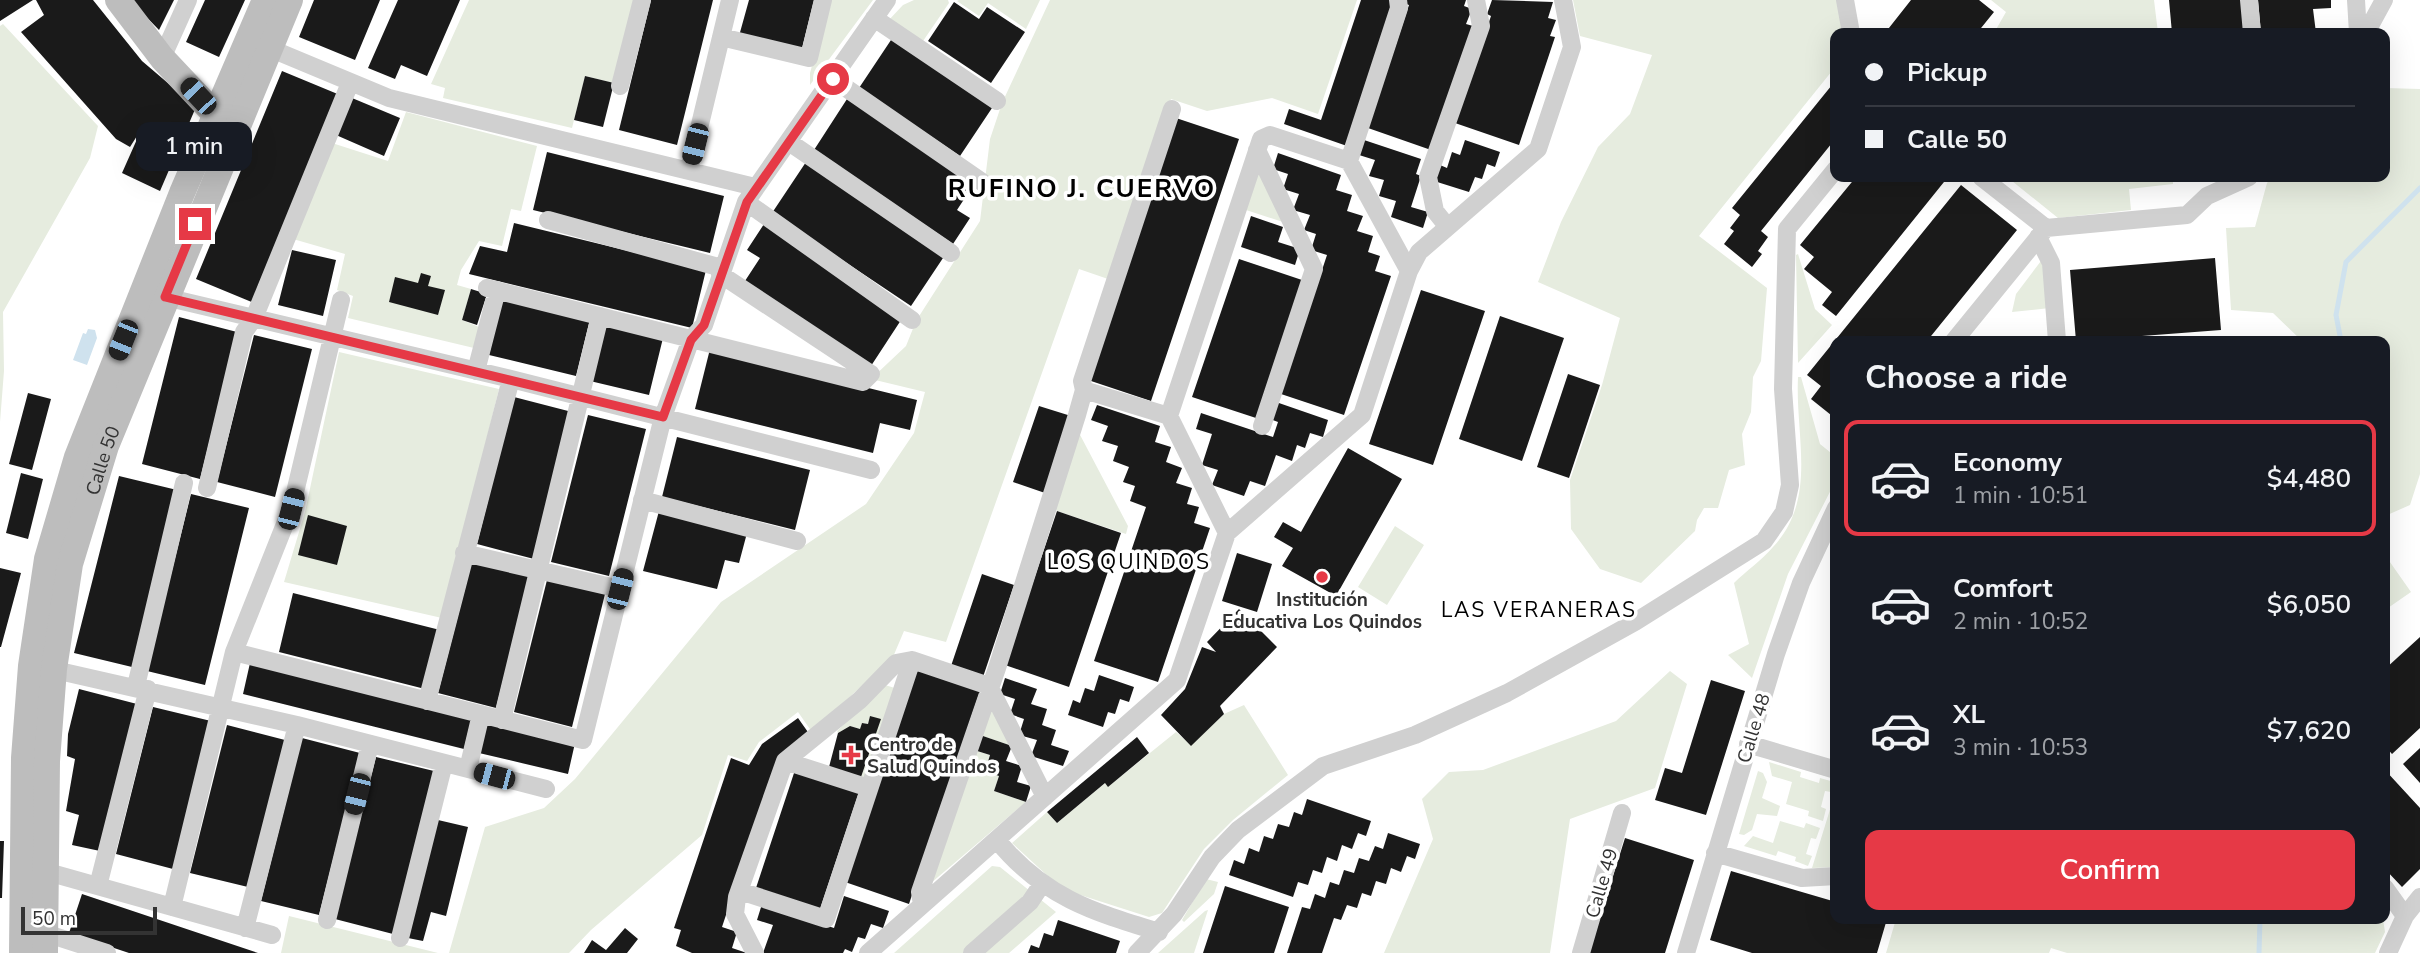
<!DOCTYPE html>
<meta charset="utf-8">
<style>
:root{--surface:#171b24;--page:#20242c;--text:#f1f3f6;--muted:#9ea1a6;--line:#363941;--accent:#e63946}
body{margin:0;font-family:"Nunito Sans",sans-serif;background:var(--page);color:var(--text);height:100vh;display:flex;flex-direction:column;font-size:26px;white-space:nowrap}
*{box-sizing:border-box;margin:0}
p{font-size:23px;color:var(--muted)}
.icon{flex:none;width:38px;height:38px;fill:none;stroke:currentColor;stroke-width:2;stroke-linecap:round;stroke-linejoin:round}
.map{position:relative;flex:1;overflow:hidden}
.panel{position:absolute;left:1830px;top:336px;width:560px;height:588px;display:flex;flex-direction:column;background:var(--surface);border-radius:14px;box-shadow:0 7px 28px #0002}
.panel>*{flex:none}
.hud{position:absolute;left:1830px;top:28px;width:560px;height:154px;border-radius:14px;box-shadow:0 7px 28px #0002;display:grid;align-content:center;height:154px;padding:0 35px;background:var(--surface)}
.scale{position:absolute;left:21px;bottom:18px;width:136px;box-sizing:border-box;padding-left:7px;border:4px solid #333;border-top:0;font-size:19px;line-height:24px;white-space:nowrap;color:#333;-webkit-text-stroke:5px #fff;paint-order:stroke}
.end{position:absolute;width:32px;height:32px;margin:-16px;border:9px solid #e63946;background:#fff;box-shadow:0 0 0 4px #fff}
.from{border-radius:50%}
.bubble{position:absolute;height:49px;border-radius:14px;background:var(--surface);box-shadow:0 7px 28px #0002;font-size:23px;font-weight:600;line-height:49px;text-align:center}
.car{position:absolute;width:21px;height:42px;margin:-21px -10px;border-radius:9px;box-shadow:0 0 5px 2px #0007;background:linear-gradient(#222 24%,#8ab4d8 0 40%,#222 0 76%,#8ab4d8 0 86%,#222 0)}
.hud b{display:flex;align-items:center;gap:24px;height:66px;font-size:26px}
.hud b+b{border-top:2px solid var(--line)}
.hud i{width:18px;height:18px;background:var(--text)}
ul{padding:0;list-style:none}
li{display:flex;align-items:center;gap:21px;height:116px;margin:0 14px 10px;padding:0 21px;border:4px solid transparent;border-radius:14px}
li div{flex:1}
li b{display:block;font-size:26px}
li em{font-style:normal;font-weight:600}
li.current{border-color:var(--accent)}
li>.icon{width:63px;height:63px;stroke-width:1.5}
h2{padding:0 35px;font-size:32px;line-height:84px}
.primary-button{display:flex;gap:14px;margin-top:auto;padding:14px 35px}
.primary-button a{flex:1;height:80px;border-radius:14px;background:var(--accent);color:#fff;font-size:28px;font-weight:600;line-height:80px;text-align:center}
.map>svg:first-child{display:block}
</style>
<div class="map">
<svg width="2420" height="953" viewBox="0 0 2420 953">
<rect width="100%" height="100%" fill="#fff"/>
<!-- green -->
<path fill="#e6ecdf" d="M469 0H635L614 83 585 76 572 128 443 98 445 88 431 84Z
M830 0H873L810 85V73Z
M914 0H948L949 3 921 44 887 22 903 5Z
M959 0H1040L1026 29 988 3 979 16 957 1Z
M1050 0H1357L1318 114 1272 98 1207 111 1171 99 1108 279 1079 269 946 642 904 631 893 657 812 732 798 712 759 742 747 761 728 755 702 835 591 930 569 953H449L485 827 544 808 575 779 721 602 866 504 914 433 925 392 871 379 906 346 916 321 980 221 990 139 1002 103Z
M1573 0H1845L1846 33H1836V66L1699 236 1767 288 1761 361 1753 377 1751 412 1742 434 1745 465 1729 470 1718 508H1704L1697 520 1695 531 1641 583 1600 569 1571 529 1570 480 1602 385 1620 318 1538 282 1561 222 1598 147 1630 114 1652 55 1580 36Z
M1991 0H2154L2158 33H1994L2006 12Z
M3 24 98 126 90 158 3 312 4 371 0 422V26Z
M2385 88 2420 89V474L2410 505 2385 516V341H2302L2273 313 2231 310 2226 228 2255 227 2267 183 2272 177H2385Z
M406 112 537 146 521 211 511 209 502 246 479 241 461 270 457 285 471 289 462 320 479 327 474 348 348 318 353 296 337 290 345 254 293 239 332 143 388 161Z
M1259 170 1286 223 1246 210Z
M2007 177H2173V184L2129 189 2131 210 2058 218Z
M1798 254 1815 309 1832 325 1798 363 1796 255Z
M2044 257 2050 308 2012 312 2016 294Z
M339 352 499 389 442 618 284 582 305 512Z
M1798 377H1801L1820 444 1836 457V480L1788 574 1752 678 1728 655 1749 644 1734 583C1746 571 1762 560 1773 547 1818 499 1795 436 1798 377Z
M1078 431 1128 526 1126 534 1057 511 1054 507Z
M1395 526 1424 545 1387 605 1358 587Z
M2385 555 2411 592 2385 610Z
M1670 671 1687 684 1655 788 1570 819 1550 953H1384L1433 839 1422 799 1449 772 1483 770 1616 721Z
M885 685 898 689 865 784 861 777 880 720 870 716 868 724 862 723 860 729 850 726 838 733 837 731Z
M990 704 1012 746 980 735Z
M1244 705 1288 775 1233 820 1204 849 1162 913 1149 917 1071 892 1051 879 1012 843 1047 812 1057 823 1105 783 1109 786 1176 732 1191 745 1224 714Z
M974 750 990 755 985 771 999 776 994 791 1026 802 931 883Z
M1769 762 1801 772 1800 777 1819 783 1820 778 1834 782 1831 792 1825 791 1821 807 1826 809 1823 821 1808 816 1809 811 1786 804 1792 782 1772 776Z
M1758 771 1763 773 1767 782 1762 798 1780 806 1777 816 1757 814 1752 830 1744 835 1739 834Z
M1836 790V867L1812 868Z
M1780 821 1804 828 1806 823 1820 828 1816 839 1811 838 1806 854 1812 856 1808 866 1795 861 1796 857 1778 851 1776 856 1744 846 1753 836 1773 843Z
M992 866 1000 867 1056 912 1009 953H894Z
M1206 879 1218 882 1214 894 1184 922 1182 920Z
M1208 910 1194 953H1158L1205 911Z
M289 916 438 953H281Z
M1896 919H2383L2385 932 2375 953H2067L2051 948 2049 953H1886Z"/>
<!-- water -->
<path fill="#cfe2ee" d="M88 329 95 330 97 338 87 365 73 360 83 333 86 334Z"/>
<g fill="none" stroke-linecap="round" stroke-linejoin="round">
<!-- stream -->
<path stroke="#cfe2ee" stroke-width="5" d="M2341 341 2336 315 2346 262 2420 188
M2259 953 2260 919"/>
</g>
<!-- building -->
<path fill="#1a1a1a" d="M0 0H33L0 21Z
M36 0H93L142 61 196 107 160 191 122 173 142 128 130 147 116 139 21 32 44 15Z
M130 0H174L159 30Z
M205 0H245L219 57 186 42Z
M314 0H380L355 60 299 37Z
M398 0H460L427 76 401 65 395 79 368 68Z
M651 0H713L677 145 619 130Z
M749 0H814L801 52 739 36Z
M1361 0H1392L1390 6 1394 7 1347 146 1284 124 1289 109 1321 120Z
M1404 0H1466L1464 6 1472 9 1466 24 1473 26 1431 150 1368 128 1409 5 1403 3Z
M1492 0 1553 2 1548 18 1556 20 1550 36 1555 37 1519 145 1455 123 1491 16 1487 14Z
M1911 0H1979L1994 12 1977 33H1885Z
M2169 0H2242L2245 33H2172Z
M2258 0H2331V8L2313 9 2316 33H2261Z
M954 2 979 19 987 7 1025 32 991 83 928 41Z
M893 37 994 105 960 156 859 88Z
M282 71 340 95 254 303 196 279Z
M585 76 614 83 603 127 574 120Z
M1836 80V138L1761 231 1768 237 1758 251 1762 254 1752 267 1724 244 1734 231 1730 228 1740 215 1732 208Z
M352 98 400 118 384 156 336 135Z
M847 99 974 184 957 210 970 218 953 244 814 150Z
M1176 118 1239 139 1151 401 1088 380Z
M1364 140 1421 159 1416 174 1421 176 1411 207 1428 212 1423 228 1391 217 1396 201 1379 196 1384 180 1369 176 1375 160 1359 155Z
M1465 140 1500 152 1495 167 1487 164 1482 179 1475 177 1469 192 1434 181 1440 165 1447 168 1452 152 1460 155Z
M547 152 724 196 710 253 533 210Z
M1278 153 1341 175 1336 190 1352 195 1347 211 1363 216 1357 231 1373 236 1368 252 1380 256 1375 271 1391 276 1344 415 1281 394 1327 255 1311 250 1316 234 1304 230 1310 215 1293 210 1299 194 1283 189 1288 174 1273 169Z
M806 162 945 255 911 306 772 213Z
M1856 177H1948L1836 316 1822 305 1832 292 1804 269 1814 257 1800 245Z
M1961 185 2017 230 1927 341H1836V419L1811 399 1821 386 1807 375Z
M1251 216 1283 227 1278 242 1300 249 1295 265 1241 247Z
M514 223 706 270 692 328 469 274 480 246 507 252Z
M764 224 903 317 869 369 743 284 760 258 747 250Z
M292 250 336 260 323 316 278 305Z
M2215 258 2221 330 2076 341 2070 270Z
M1239 259 1302 280 1256 418 1192 397Z
M421 273 431 276 428 286 445 290 438 315 389 302 395 277 418 283Z
M471 289 487 294 477 325 462 320Z
M1421 290 1485 311 1433 465 1369 444Z
M502 298 590 319 576 376 489 355Z
M1500 316 1564 338 1522 461 1459 439Z
M179 317 237 332 200 479 142 464Z
M604 324 663 338 649 395 590 381Z
M254 335 312 349 275 497 217 482Z
M710 349 917 400 910 430 880 423 873 453 695 409Z
M1568 374 1600 385 1569 478 1537 467Z
M28 393 51 399 32 470 9 464Z
M514 397 572 412 534 559 477 544Z
M1276 402 1328 420 1323 437 1310 433 1305 448 1297 445 1292 461 1276 455 1265 486 1250 481 1244 496 1212 485 1218 470 1202 465 1212 434 1196 429 1201 413 1273 437 1278 422 1270 419Z
M1097 405 1160 426 1155 442 1171 447 1166 462 1182 468 1176 483 1192 488 1187 504 1199 507 1194 523 1210 528 1158 682 1094 661 1146 507 1130 501 1135 486 1123 482 1129 467 1113 461 1118 446 1102 441 1108 426 1091 420Z
M1039 406 1071 416 1045 493 1013 482Z
M588 415 646 429 609 576 551 562Z
M677 437 810 470 795 530 662 497Z
M1348 448 1402 479 1336 596 1282 566 1293 548 1274 537 1283 522 1301 532Z
M21 473 43 479 28 539 6 533Z
M119 476 177 490 132 667 74 653Z
M191 494 249 508 205 685 147 671Z
M659 511 747 533 739 563 725 560 717 589 643 571Z
M1057 511 1121 533 1069 687 1005 665Z
M308 515 347 526 337 565 298 555Z
M1237 553 1272 564 1257 612 1222 601Z
M472 561 530 575 496 708 438 693Z
M0 568 21 573 1 647H0Z
M982 574 1014 585 983 677 951 666Z
M547 580 605 594 572 727 514 712Z
M293 593 440 630 425 689 279 652Z
M1239 609 1277 647 1220 706 1224 714 1191 746 1161 715 1185 689 1202 647 1216 652 1207 642Z
M2420 637V728L2392 754 2385 746V669Z
M250 663 472 717 464 749 243 694Z
M918 667 981 688 909 904 845 882Z
M1099 675 1134 687 1129 702 1120 699 1115 714 1108 712 1103 727 1068 715 1073 700 1080 703 1085 688 1094 691Z
M1005 678 1037 689 1031 704 1047 709 1042 725 1056 730 1051 745 1069 751 1063 766 1031 756 1037 740 1019 735 1024 719 1010 714 1015 699 1000 694Z
M1711 680 1745 691 1706 815 1655 800 1665 768 1682 773Z
M79 689 137 704 100 851 72 845 79 815 66 811 75 759 67 756 68 734Z
M153 707 211 721 173 869 116 854Z
M870 716 881 719 861 777 829 767 838 733 850 726 860 729 862 723 868 724Z
M798 718 810 735 773 773 722 927 737 932 732 948 747 953H692L676 946 681 930 674 928 731 758 749 765 762 744Z
M487 721 575 743 568 774 479 753Z
M227 725 285 740 248 887 190 873Z
M980 735 1012 746 1006 761 1022 766 1017 782 1031 786 1026 802 994 791 999 776 985 771 990 755 974 750Z
M1137 737 1149 753 1108 787 1105 783 1057 823 1047 812Z
M302 738 360 753 319 915 261 901Z
M2420 748V783L2403 764Z
M376 757 434 771 393 934 335 919Z
M796 767 860 789 819 912 755 891Z
M2385 770 2420 808V869L2402 887 2385 869Z
M1307 799 1371 821 1366 836 1358 833 1352 849 1342 845 1337 861 1327 857 1322 873 1313 870 1308 885 1298 882 1293 897 1229 875 1234 860 1244 864 1249 848 1259 852 1264 836 1273 839 1278 824 1289 827 1294 812 1302 815Z
M438 820 468 827 446 916 431 912 423 941 408 938Z
M1388 833 1420 844 1415 859 1407 856 1401 872 1391 868 1386 884 1376 881 1371 896 1362 893 1357 908 1347 905 1341 920 1334 918 1322 953H1287L1302 907 1310 909 1315 894 1325 898 1330 882 1339 885 1344 870 1354 873 1359 858 1369 861 1375 846 1383 849Z
M1625 838 1694 860 1665 953H1589Z
M0 841H4L2 898H0Z
M1731 871 1836 902V919H1887L1877 953H1752L1710 940Z
M1225 886 1289 907 1274 953H1203Z
M82 894 258 953H129L69 933Z
M844 896 889 911 883 928 871 924 865 939 858 937 852 952 845 949 843 953H763L773 925 757 920 762 904 834 928Z
M1058 920 1120 941 1116 953H1028L1031 945 1039 948 1044 933 1053 936Z
M625 928 638 939 627 953H584L592 940 606 950Z"/>
<g fill="none" stroke-linecap="round" stroke-linejoin="round">
<!-- street -->
<path stroke="#d0d0d0" stroke-width="18" d="M1845 0 1851 33
M2249 0 2252 33
M2356 0 2358 33
M874 18 997 101
M2366 33 2384 0
M721 37 809 58 823 0
M269 48 389 98 755 187
M162 58 188 0
M833 79 982 182
M620 86 642 0
M789 142 951 253
M1257 150 1314 269 1262 426
M1349 161 1399 8 1398 0
M689 170 730 0
M1981 177 2046 228 2187 215 2207 196 2249 177
M746 202 912 320
M548 220 722 268
M1447 226 1435 211 1428 177 1481 26 1476 0
M2038 237 2051 263 2057 341
M487 288 863 382 871 374 720 274
M165 297 511 379 871 470
M1954 341 2046 228
M476 371 497 290
M1084 390 1169 416
M207 488 244 332 254 318 350 83
M642 500 797 541
M1227 533 1169 416 1261 139 1270 135 1349 161 1409 271
M464 553 620 589
M234 652 583 740 663 417 691 339 704 325 746 202 887 0
M46 668 297 725 546 789
M136 686 184 483
M427 701 511 379
M502 720 600 316
M1748 744 1836 770
M785 761 869 788
M468 769 481 714
M997 840C1043 897 1093 912 1159 932
M1715 853 1802 878 1836 876
M44 871 272 935
M98 886 148 689
M2385 888 2405 916
M740 891 826 919 912 660
M922 905 920 892 997 668 1077 415 1084 390 1082 381 1172 109
M172 907 234 652 291 509 341 300
M327 920 370 744
M245 928 297 725
M45 933 107 953
M400 938 444 763
M755 953 735 914 737 897 785 761 860 700 896 663 912 660 989 686 1045 797
M868 953 1177 680 1227 533 1362 415 1409 271 1419 252 1538 149 1572 47 1563 0
M972 953 1030 902 1042 884
M1137 953 1174 914 1212 857 1238 830 1323 766 1415 735 1507 693 1635 622 1764 541 1784 512 1790 485 1783 389 1787 229 1836 169
M1581 953 1622 813
M1686 953 1776 654 1801 583 1836 508
M2388 953 2405 916 2420 897"/>
<!-- secondary -->
<g stroke="#bdbdbd" stroke-width="26">
<path d="M118 0 162 58 226 126"/>
<path d="M22 953 24 758 31 666 47 559 77 457 182 193 265 0"/>
<path id="s1" d="M45 953 47 761 54 669 70 564 106 446 290 0"/>
</g>
</g>
<g fill="none" stroke-linecap="round" stroke-linejoin="round">
<!-- route -->
<path stroke="#e63946" stroke-width="9" d="M195 224 165 297 663 417 691 340 704 325 747 202 833 79"/>
</g>
<!-- markers -->
<g fill="#e63946" stroke="#fff" stroke-width="2.5">
<circle cx="1322" cy="577" r="7"/>
<path d="M847.5 744.5h7v7h7v7h-7v7h-7v-7h-7v-7h7z"/>
</g>
<g text-anchor="middle" stroke-width="7" stroke-linejoin="round" paint-order="stroke">
<!-- street labels -->
<g font-size="19" fill="#333" stroke="#fff">
<text dy="7" stroke="none"><textPath href="#s1" startOffset="499">Calle 50</textPath></text>
<text transform="translate(1753 728) rotate(-73)" y="7">Calle 48</text>
<text transform="translate(1601 883) rotate(-74)" y="7">Calle 49</text>
</g>
<!-- poi labels -->
<g font-size="19" font-weight="bold" fill="#333" stroke="#fff">
<text x="1322" y="606">Institución<tspan x="1322" dy="22">Educativa Los Quindos</tspan></text>
<text x="867" y="751" text-anchor="start">Centro de<tspan x="867" dy="22">Salud Quindos</tspan></text>
</g>
<!-- neighbourhood labels -->
<g font-size="21" letter-spacing="2" fill="#000" stroke="#fff">
<text x="1129" y="569">LOS QUINDOS</text>
<text x="1539" y="617">LAS VERANERAS</text>
</g>
<!-- district labels -->
<g font-size="26" font-weight="bold" letter-spacing="2" fill="#000" stroke="#fff">
<text x="1082" y="197">RUFINO J. CUERVO</text>
</g>
</g>
</svg>
<div class="scale">50 m</div>
<i class="end from" style="left:833px;top:79px"></i>
<i class="end" style="left:195px;top:224px"></i>
<div class="bubble" style="left:136px;top:122px;width:116px">1 min</div>
<i class="car" style="left:198px;top:96px;rotate:317deg"></i>
<i class="car" style="left:695px;top:144px;rotate:194deg"></i>
<i class="car" style="left:123px;top:340px;rotate:202deg"></i>
<i class="car" style="left:291px;top:509px;rotate:14deg"></i>
<i class="car" style="left:620px;top:589px;rotate:14deg"></i>
<i class="car" style="left:494px;top:776px;rotate:285deg"></i>
<i class="car" style="left:357px;top:794px;rotate:194deg"></i>
<div class="hud">
<b><i class="from"></i>Pickup</b>
<b><i></i>Calle 50</b>
</div>
<section class="panel">
<h2>Choose a ride</h2>
<ul>
<li class="current"><svg class="icon" aria-label="car" viewBox="0 0 24 24"><path d="M5 17H2v-5l4-1 3-4h7l3 4 3 1v5h-3M9 17h6M6 11h13"/><circle cx="7" cy="17" r="2"/><circle cx="17" cy="17" r="2"/></svg><div><b>Economy</b><p>1 min · 10:51</p></div><em>$4,480</em></li>
<li><svg class="icon" aria-label="car" viewBox="0 0 24 24"><path d="M5 17H2v-5l4-1 3-4h7l3 4 3 1v5h-3M9 17h6M6 11h13"/><circle cx="7" cy="17" r="2"/><circle cx="17" cy="17" r="2"/></svg><div><b>Comfort</b><p>2 min · 10:52</p></div><em>$6,050</em></li>
<li><svg class="icon" aria-label="car" viewBox="0 0 24 24"><path d="M5 17H2v-5l4-1 3-4h7l3 4 3 1v5h-3M9 17h6M6 11h13"/><circle cx="7" cy="17" r="2"/><circle cx="17" cy="17" r="2"/></svg><div><b>XL</b><p>3 min · 10:53</p></div><em>$7,620</em></li>
</ul>
<div class="primary-button"><a>Confirm</a></div>
</section>
</div>
